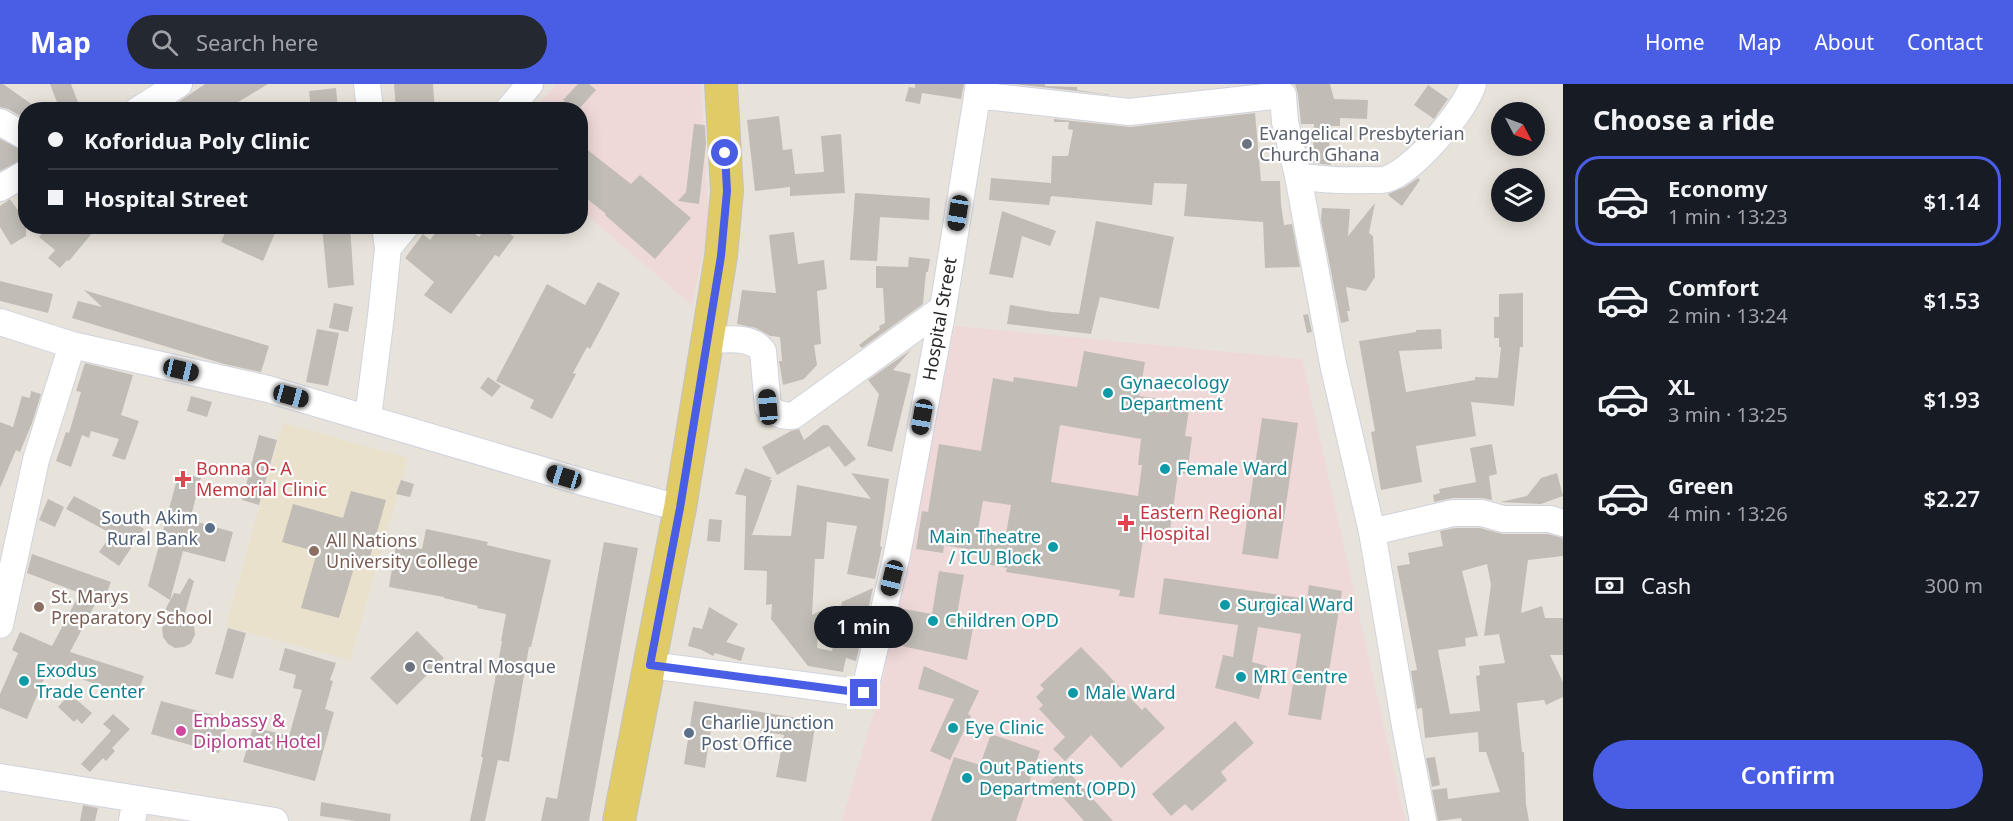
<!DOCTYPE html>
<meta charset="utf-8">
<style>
:root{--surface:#171b24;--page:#242831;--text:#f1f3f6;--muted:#9ea1a6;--line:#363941;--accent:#4a5ee5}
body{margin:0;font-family:"Noto Sans",sans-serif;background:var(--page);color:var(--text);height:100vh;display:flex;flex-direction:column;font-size:22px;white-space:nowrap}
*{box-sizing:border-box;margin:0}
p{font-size:20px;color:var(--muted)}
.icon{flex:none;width:33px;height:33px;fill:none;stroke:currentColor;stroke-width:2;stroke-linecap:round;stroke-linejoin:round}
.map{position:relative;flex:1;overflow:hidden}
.drawer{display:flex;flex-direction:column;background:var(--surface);width:450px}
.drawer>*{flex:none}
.guide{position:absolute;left:18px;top:18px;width:570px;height:132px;border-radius:24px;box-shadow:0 3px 15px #0003;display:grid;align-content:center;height:132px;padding:0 30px;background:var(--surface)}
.needle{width:39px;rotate:131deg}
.buttons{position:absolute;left:1491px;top:18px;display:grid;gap:12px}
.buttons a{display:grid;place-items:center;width:54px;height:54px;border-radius:50%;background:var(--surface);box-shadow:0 3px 15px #0003;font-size:30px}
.end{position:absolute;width:27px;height:27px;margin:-14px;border:8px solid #4a5ee5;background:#fff;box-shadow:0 0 0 3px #fff}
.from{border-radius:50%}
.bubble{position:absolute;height:42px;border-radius:21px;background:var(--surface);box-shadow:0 3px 15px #0003;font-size:20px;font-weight:600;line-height:42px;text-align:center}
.car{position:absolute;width:18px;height:36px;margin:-18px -9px;border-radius:8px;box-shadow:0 0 4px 2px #0007;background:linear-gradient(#222 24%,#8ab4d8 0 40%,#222 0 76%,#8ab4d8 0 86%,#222 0)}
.guide b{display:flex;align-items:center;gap:21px;height:57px;font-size:22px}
.guide b+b{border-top:2px solid var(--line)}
.guide i{width:15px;height:15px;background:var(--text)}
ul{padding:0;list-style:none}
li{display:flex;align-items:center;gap:18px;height:90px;margin:0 12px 9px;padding:0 18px;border:3px solid transparent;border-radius:24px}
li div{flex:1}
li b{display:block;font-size:22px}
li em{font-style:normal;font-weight:600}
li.selected{border-color:var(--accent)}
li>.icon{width:54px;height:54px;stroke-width:1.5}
h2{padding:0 30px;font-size:27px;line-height:72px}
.pay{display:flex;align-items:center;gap:15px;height:66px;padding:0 30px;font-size:22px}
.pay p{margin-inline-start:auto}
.primary-button{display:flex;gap:12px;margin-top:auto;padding:12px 30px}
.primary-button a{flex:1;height:69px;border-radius:36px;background:var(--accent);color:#fff;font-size:24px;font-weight:600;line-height:69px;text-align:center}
header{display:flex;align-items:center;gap:36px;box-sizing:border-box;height:84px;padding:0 30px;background:var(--accent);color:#fff}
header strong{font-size:28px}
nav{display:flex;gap:33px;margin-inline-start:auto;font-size:21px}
.search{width:420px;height:54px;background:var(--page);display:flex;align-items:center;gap:15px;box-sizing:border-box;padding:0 21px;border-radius:33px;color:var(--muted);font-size:22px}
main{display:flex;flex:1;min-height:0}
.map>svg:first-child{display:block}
</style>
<header>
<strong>Map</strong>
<div class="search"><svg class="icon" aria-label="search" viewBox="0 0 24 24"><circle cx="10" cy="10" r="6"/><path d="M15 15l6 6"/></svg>Search here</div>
<nav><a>Home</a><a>Map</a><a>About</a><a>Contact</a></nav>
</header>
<main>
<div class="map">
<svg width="1563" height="737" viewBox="0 0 1563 737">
<rect width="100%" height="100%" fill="#e8e3da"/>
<!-- education -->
<path fill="#e9e1cb" d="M283 339 408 374 350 576 226 542Z"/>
<!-- medical -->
<path fill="#efd8d8" d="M556 0H701L709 142 692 221 581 126 580 26H534Z
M955 242 1302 275 1405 737H842L881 604Z"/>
<!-- building -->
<path fill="#c1bdb6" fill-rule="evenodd" d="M0 0H3L40 26H26V35L8 25 0 23Z
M50 0H71L81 26H60Z
M205 0H268L225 26H167Z
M394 0H433L435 26H396Z
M578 0H589L596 6 578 26H574L563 16Z
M915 0H964L961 15 922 9 920 20 905 17 909 3 915 4Z
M1014 0H1045V2L1077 3V6L1113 11Z
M1295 0H1330L1334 15 1368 16 1367 35 1340 34V42H1328L1331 81 1313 79 1314 40H1301L1298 10Z
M1428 1 1448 15 1434 35 1414 21Z
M336 4 338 26H311L309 7Z
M1255 29 1261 97H1280L1281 120 1284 141 1292 140 1300 183 1265 184 1263 138 1184 132 1187 100 1154 99 1152 121 1051 112 1049 121 989 116 991 94 1051 99 1052 72H1068L1073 46 1068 45 1069 38H1054V35L1130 43Z
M779 32 783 66 792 65 795 90 824 88 821 52 841 50 845 109 790 112V103L755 107 747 36Z
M694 40 705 41 706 60 699 120 678 117 686 108Z
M0 55 26 68V74L0 87Z
M580 60 631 100 640 91 691 134 655 175 605 131 606 130 580 109Z
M1418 94 1420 96 1402 122 1389 112 1388 110 1405 103Z
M855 109 930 114 929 136 880 133 877 177 850 176Z
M10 115 19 128 26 120V152L11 161 0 143V122Z
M1375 119 1369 149 1373 152 1375 193 1366 207 1346 203 1350 227H1347L1349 237 1341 239 1321 136 1322 124 1350 125 1348 152Z
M1002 127 1056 147 1050 162 1022 152 1013 194 989 190Z
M1096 137 1174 153 1159 225 1100 213 1091 250 1007 240 1010 221 1052 228 1079 230Z
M48 142H98L69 177 67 176 60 184 48 174 55 166 39 153Z
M228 142H278L263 177 221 158Z
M322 142H350L354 201 328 204Z
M441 142H465L479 153 487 142H515L510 150 514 153 499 173 495 171 451 230 424 211 434 198 405 174 423 150 430 156Z
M794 148 798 180 824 176 827 205 817 207 821 260 814 261 817 281 804 295 783 301 779 277H782L780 253 770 252 756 244 737 240 742 206 776 209 769 151Z
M909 173 930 175 928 188H926L923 220 862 264 859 261 880 245 879 242 885 239 883 204H876V182L908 183Z
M0 197 53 210 48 229 0 217Z
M598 198 620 209 590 265 587 263 573 289 576 290 552 335 530 324 534 316 496 297 547 200 585 221Z
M84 206 269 262 261 288 224 280 72 234 78 217 102 223Z
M1523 209V263H1520L1514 322 1471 318 1476 352 1416 362 1422 398 1381 406 1371 348 1375 347 1359 257 1416 248V246L1441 245 1442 265 1399 267 1406 308 1475 296V293L1498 294 1501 263H1499V254H1494V233H1499V210Z
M334 219 353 223 348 248 329 244Z
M1308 230 1312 248 1307 249 1303 231Z
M317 245 339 249 328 302 306 298Z
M911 266 893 286 911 290 892 368 867 362 879 310 868 296Z
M1084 267 1145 278 1139 312 1190 319 1185 352 1192 353 1187 390 1178 389 1169 454 1144 450 1134 514 1119 512 1120 506 1006 488 1007 484 981 479 983 468 944 461 943 469 916 465 922 427 928 428 939 360 981 367 993 294 1013 298 1014 293 1077 303ZM1060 341 1141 355 1138 381H1142L1138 412 1051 398ZM983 417 1011 421 1006 450 978 445Z
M85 279 133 291 121 331 139 337 125 376 112 372 119 355 91 347 89 354 82 351 71 383 56 377 66 348 69 349 81 308 76 307Z
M488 293 501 302 492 313 480 304Z
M31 307 41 310 32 339 20 368 16 366 0 404V338L13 343 22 312 30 314Z
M191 312 212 318 207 333 187 327Z
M1262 334 1298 339 1278 475 1242 470Z
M823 341H828L856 375 845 383 829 362 777 391 762 363 791 347 799 345 804 356Z
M259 351 277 356 259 421 242 416Z
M1492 360 1497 390 1489 392 1492 416 1482 414H1453L1434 418 1433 411 1440 409 1439 405 1476 398 1470 364Z
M745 384 772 394 769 396H772L752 451 791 452 797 401 871 415 851 389 889 395 880 462 882 463 875 495 847 490 857 442 827 438 824 475H815L812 531 820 527 817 564 832 567 842 518 873 504 856 577 846 574 843 588 808 582 771 535 772 520 766 521 767 487 744 486 746 412 735 410Z
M179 388 201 394 190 436 233 448 225 478 183 467 170 516 148 502Z
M1557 389 1563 412 1541 420 1500 418 1527 412 1541 394Z
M401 396 414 400 410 413 396 410Z
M351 407 386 416 368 480 356 477 339 534 301 524 317 468 282 458 293 420 343 434Z
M74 412 121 437 124 432 144 445 119 482 99 468 112 450 66 425Z
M48 415 64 423 55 443 39 436Z
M709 435 722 436 720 458 707 457Z
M1455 444H1480L1503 450H1548L1563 454V472L1528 476 1521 529 1542 522 1545 534H1563V571H1550L1563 598V613L1546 621 1544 616 1517 619 1522 668H1524L1526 720 1529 737H1462L1461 734 1438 737 1432 706 1447 704 1448 715 1500 708 1486 668H1479L1478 648 1425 654 1422 624 1417 625 1411 587 1417 586 1397 482 1410 480 1408 469 1443 462 1440 447ZM1487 480 1491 501 1484 552 1499 550 1505 579 1479 582 1480 591 1476 592 1480 627 1450 630 1438 566 1466 562 1465 554 1478 552 1462 487Z
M426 445 488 458 487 461 551 476 531 563H529L509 678 498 676 485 737H470L483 673H481L502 557H501L506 530 477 524 478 522 444 514V513L389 503 396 460 422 465Z
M604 458 638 464 589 737H541L546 713 557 715Z
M32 470 111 498 105 513 100 511 70 568 144 592 136 613 81 595 50 582 49 584 39 581 47 588 27 635 0 624V610L18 569 12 566 20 548 52 562 80 509 27 489Z
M939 487 964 491 956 536 974 539 967 576 897 561 904 525 932 530Z
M189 494 194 497 185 529 194 542 195 551 191 559 184 563 175 564 168 560 163 553 162 544 171 528 165 526 174 509 180 510Z
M1164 494 1307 515 1309 501 1342 507 1321 636 1288 631 1301 550 1258 543 1252 578 1267 582 1259 615 1215 604 1223 571 1233 573 1238 541 1159 530Z
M709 523 738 540 726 558 745 564 741 577 715 569 713 572 702 566 688 562 693 543 702 545Z
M228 544 246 549 233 595 215 590Z
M417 547 444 574 397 621 370 594Z
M1081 563 1142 626 1145 623 1165 644 1121 684 1091 651 1065 677 1053 665 1065 653 1039 625 1043 621 1036 613 1044 605 1040 601Z
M285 564 336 579 330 596 333 597 325 625 334 628 315 697 243 678 253 643 289 652 302 606 293 604 296 591 279 586Z
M924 582 979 607 968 630 971 632 950 676 930 667 954 615 918 605Z
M70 610 92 629 82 640 77 635 74 638 58 623Z
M161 617 228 635 219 669 151 650Z
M694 617 816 637 806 698 776 693 784 651 712 639 705 684 684 680Z
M113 630 130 645 112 664 115 667 106 677 103 674 90 688 81 680 111 647 103 640Z
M1235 637 1254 659 1221 688 1227 696 1192 727 1185 720 1171 732 1152 710Z
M991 650 1040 667 1016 737H931L954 673 980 681Z
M1435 673 1440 701 1432 703 1426 674Z
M1065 684 1113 737H1084L1049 698Z
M321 718 391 730 390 737H356L320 732Z
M83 721 98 724 95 737H80Z"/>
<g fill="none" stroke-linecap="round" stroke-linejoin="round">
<defs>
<path id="minor" d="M367 0 370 26
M977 11 1129 28 1283 11 1285 38 1298 92 1333 280 1372 448 1405 642 1423 737
M138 26 179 0
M508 26 530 0
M0 38 26 53
M1298 92C1322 96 1344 97 1368 96 1374 96 1381 97 1387 95 1413 87 1465 27 1473 0
M0 104 26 89
M388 164 406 142
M0 238 72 261 268 305 586 399 680 424
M707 256C725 256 751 251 763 267L768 323C776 330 782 332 793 332L943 224
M368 333 381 232 388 164 385 142
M1372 448 1453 429H1482L1503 435H1550L1563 439
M0 541 36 376 72 261
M650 581 864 609 897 471 943 224 979 0
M0 693 275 737
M132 737 136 715"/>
<path id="major" d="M619 737 680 424 721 172 727 107 721 0"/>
</defs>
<!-- minor casing -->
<use href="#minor" stroke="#d0d2df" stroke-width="28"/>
<!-- major casing -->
<use href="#major" stroke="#c3c3c3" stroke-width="34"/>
<!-- minor -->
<use href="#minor" stroke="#fff" stroke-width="26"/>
<!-- major -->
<use href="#major" stroke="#e0cb67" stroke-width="32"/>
</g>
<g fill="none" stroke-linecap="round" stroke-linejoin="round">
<!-- route -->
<path stroke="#4a5ee5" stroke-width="8" d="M725 69 727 107 721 172 680 424 650 581 864 609"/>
</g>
<!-- markers -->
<g fill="#6b7280" stroke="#fff" stroke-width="2">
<circle cx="1247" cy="60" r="6"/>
<circle cx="410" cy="583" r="6"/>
</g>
<g fill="#0f9aa8" stroke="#fff" stroke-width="2">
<circle cx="1108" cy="309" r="6"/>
<circle cx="1165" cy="385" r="6"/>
<circle cx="1053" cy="463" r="6"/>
<circle cx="1225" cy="521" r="6"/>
<circle cx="933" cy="537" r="6"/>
<circle cx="1241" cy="593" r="6"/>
<circle cx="24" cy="597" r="6"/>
<circle cx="1073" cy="609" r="6"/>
<circle cx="953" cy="644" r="6"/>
<circle cx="967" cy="694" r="6"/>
</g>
<g fill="#e0444e" stroke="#fff" stroke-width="2">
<path d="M180 386h6v6h6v6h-6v6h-6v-6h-6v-6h6z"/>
<path d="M1123 430h6v6h6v6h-6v6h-6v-6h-6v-6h6z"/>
</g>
<g fill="#5c6f8a" stroke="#fff" stroke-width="2">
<circle cx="210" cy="444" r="6"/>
<circle cx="689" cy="649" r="6"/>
</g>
<g fill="#8d6e63" stroke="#fff" stroke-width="2">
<circle cx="314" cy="467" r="6"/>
<circle cx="39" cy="523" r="6"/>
</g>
<circle fill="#d1479c" stroke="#fff" stroke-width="2" cx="181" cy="647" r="6"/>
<g text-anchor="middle" stroke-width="4.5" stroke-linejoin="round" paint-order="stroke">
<!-- worship labels -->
<g font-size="18" fill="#5b616d" stroke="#fff" text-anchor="start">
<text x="1259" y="56">Evangelical Presbyterian<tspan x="1259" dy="21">Church Ghana</tspan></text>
<text x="422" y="589">Central Mosque</text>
</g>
<!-- street labels -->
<g font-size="18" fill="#272727" stroke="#fff">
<text transform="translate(940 235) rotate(-80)" y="6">Hospital Street</text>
</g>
<!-- culture labels -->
<g font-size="18" fill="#0d838f" stroke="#fff" text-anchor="start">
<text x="1120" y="305">Gynaecology<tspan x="1120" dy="21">Department</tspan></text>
<text x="1177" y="391">Female Ward</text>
<text x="1041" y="459" text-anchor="end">Main Theatre<tspan x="1041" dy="21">/ ICU Block</tspan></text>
<text x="1237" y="527">Surgical Ward</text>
<text x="945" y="543">Children OPD</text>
<text x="36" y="593">Exodus<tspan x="36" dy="21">Trade Center</tspan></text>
<text x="1253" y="599">MRI Centre</text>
<text x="1085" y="615">Male Ward</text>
<text x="965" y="650">Eye Clinic</text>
<text x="979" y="690">Out Patients<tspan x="979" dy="21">Department (OPD)</tspan></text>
</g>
<!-- health labels -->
<g font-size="18" fill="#be3a42" stroke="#fff" text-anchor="start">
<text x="196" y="391">Bonna O- A<tspan x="196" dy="21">Memorial Clinic</tspan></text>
<text x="1140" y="435">Eastern Regional<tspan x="1140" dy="21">Hospital</tspan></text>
</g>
<!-- service labels -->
<g font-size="18" fill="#4e5e75" stroke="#fff" text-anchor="end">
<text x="198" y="440">South Akim<tspan x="198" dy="21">Rural Bank</tspan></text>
<text x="701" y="645" text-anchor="start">Charlie Junction<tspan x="701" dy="21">Post Office</tspan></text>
</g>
<!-- education labels -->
<g font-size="18" fill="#785e54" stroke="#fff" text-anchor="start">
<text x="326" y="463">All Nations<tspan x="326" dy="21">University College</tspan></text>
<text x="51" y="519">St. Marys<tspan x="51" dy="21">Preparatory School</tspan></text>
</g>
<!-- hotel labels -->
<g font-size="18" fill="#b23c85" stroke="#fff" text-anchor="start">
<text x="193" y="643">Embassy &amp;<tspan x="193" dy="21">Diplomat Hotel</tspan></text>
</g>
</g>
</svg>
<div class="buttons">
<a><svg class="needle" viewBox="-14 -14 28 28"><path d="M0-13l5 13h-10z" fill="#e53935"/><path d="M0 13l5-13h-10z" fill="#9ea1a6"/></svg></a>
<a><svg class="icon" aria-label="layers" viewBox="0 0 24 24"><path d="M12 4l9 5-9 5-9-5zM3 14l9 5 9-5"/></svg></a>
</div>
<i class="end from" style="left:725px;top:69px"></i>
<i class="end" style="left:864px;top:609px"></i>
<div class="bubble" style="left:814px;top:522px;width:99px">1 min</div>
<i class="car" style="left:958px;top:129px;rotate:189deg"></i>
<i class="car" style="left:181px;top:286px;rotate:103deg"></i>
<i class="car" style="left:291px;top:312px;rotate:105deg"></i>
<i class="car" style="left:768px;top:323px;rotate:355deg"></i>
<i class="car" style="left:922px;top:333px;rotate:190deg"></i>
<i class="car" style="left:564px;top:393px;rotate:287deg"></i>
<i class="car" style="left:892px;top:494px;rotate:194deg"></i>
<div class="guide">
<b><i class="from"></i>Koforidua Poly Clinic</b>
<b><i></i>Hospital Street</b>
</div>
</div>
<section class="drawer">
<h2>Choose a ride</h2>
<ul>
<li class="selected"><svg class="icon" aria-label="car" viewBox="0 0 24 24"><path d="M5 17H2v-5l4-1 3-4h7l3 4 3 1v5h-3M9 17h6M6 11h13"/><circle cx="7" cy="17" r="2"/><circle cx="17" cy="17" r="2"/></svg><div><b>Economy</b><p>1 min · 13:23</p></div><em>$1.14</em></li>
<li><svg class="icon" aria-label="car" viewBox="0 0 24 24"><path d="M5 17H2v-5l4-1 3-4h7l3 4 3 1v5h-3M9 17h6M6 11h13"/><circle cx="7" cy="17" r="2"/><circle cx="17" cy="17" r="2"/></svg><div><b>Comfort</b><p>2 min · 13:24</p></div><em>$1.53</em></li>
<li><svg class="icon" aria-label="car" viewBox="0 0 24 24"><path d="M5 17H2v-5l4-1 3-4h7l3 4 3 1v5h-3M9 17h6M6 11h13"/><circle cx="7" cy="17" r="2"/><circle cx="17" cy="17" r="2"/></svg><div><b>XL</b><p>3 min · 13:25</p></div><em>$1.93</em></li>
<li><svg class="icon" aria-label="car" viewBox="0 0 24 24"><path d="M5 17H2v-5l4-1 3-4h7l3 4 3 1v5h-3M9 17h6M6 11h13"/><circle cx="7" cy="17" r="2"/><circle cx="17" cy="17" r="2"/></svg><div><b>Green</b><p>4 min · 13:26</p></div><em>$2.27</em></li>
</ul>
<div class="pay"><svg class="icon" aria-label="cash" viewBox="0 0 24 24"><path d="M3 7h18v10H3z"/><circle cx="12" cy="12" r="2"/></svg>Cash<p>300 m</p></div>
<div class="primary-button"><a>Confirm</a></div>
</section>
</main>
